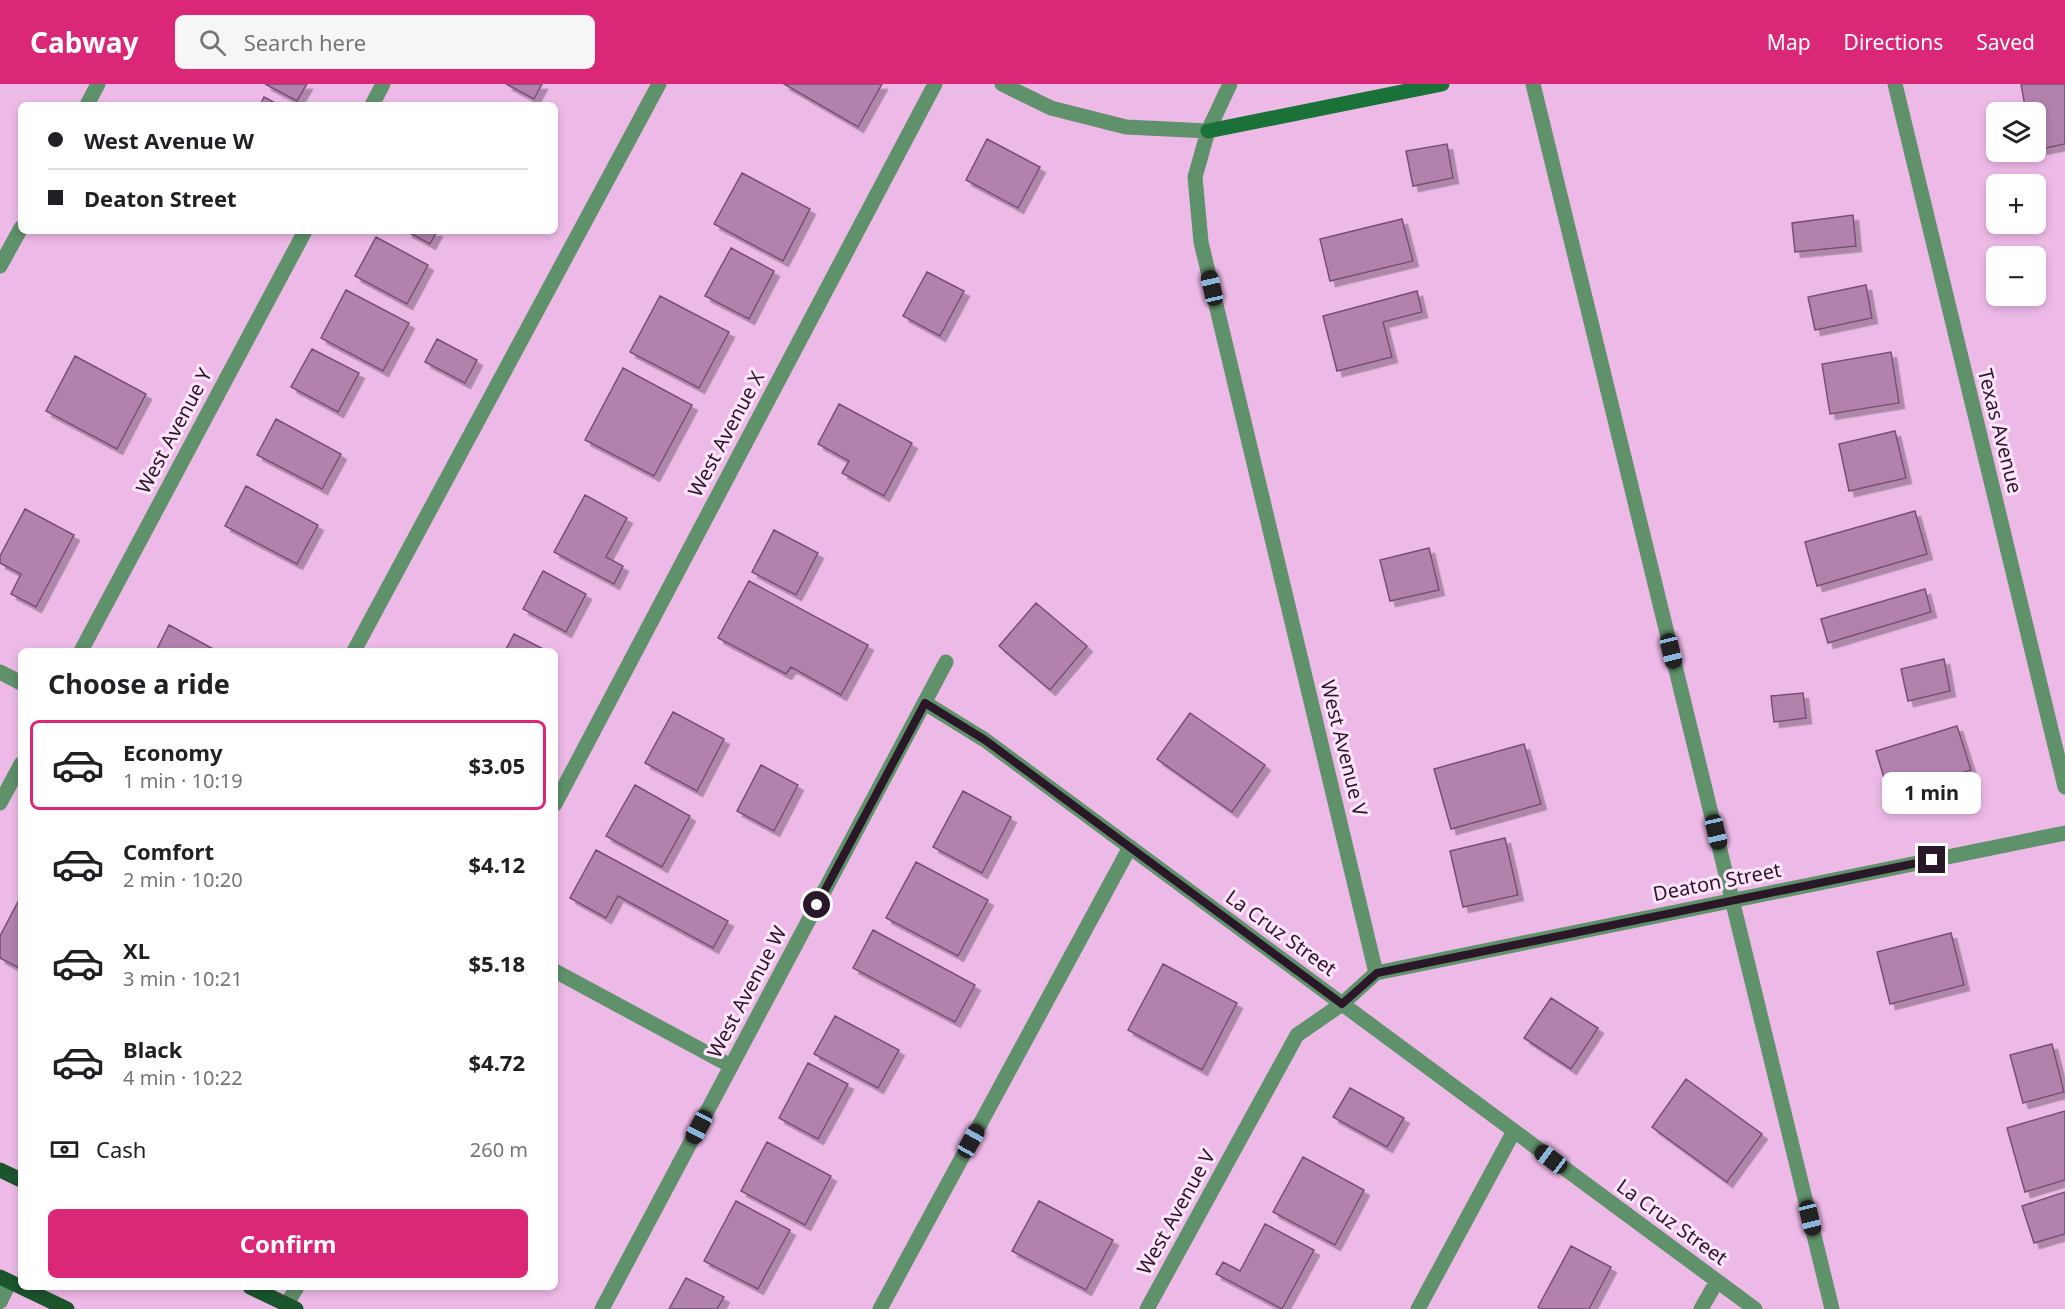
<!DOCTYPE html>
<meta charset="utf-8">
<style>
:root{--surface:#fff;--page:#f6f6f6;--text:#202124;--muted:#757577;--line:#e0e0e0;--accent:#db2777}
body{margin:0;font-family:"Noto Sans",sans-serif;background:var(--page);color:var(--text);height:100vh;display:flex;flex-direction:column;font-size:22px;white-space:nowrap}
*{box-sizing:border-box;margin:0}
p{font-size:20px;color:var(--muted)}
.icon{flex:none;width:33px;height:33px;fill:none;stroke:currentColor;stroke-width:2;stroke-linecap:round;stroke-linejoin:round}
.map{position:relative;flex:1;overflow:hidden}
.sheet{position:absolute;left:18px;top:564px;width:540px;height:642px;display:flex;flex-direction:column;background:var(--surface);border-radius:9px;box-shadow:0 3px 9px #0003}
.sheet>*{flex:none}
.hud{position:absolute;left:18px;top:18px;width:540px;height:132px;border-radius:9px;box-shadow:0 3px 9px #0003;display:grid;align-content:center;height:132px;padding:0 30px;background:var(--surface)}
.controls{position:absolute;left:1986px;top:18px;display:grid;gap:12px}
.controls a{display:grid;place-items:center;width:60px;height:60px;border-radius:9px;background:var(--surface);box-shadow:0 3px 9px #0003;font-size:30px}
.end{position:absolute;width:27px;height:27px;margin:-14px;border:8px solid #2a1829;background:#fff;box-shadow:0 0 0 3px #fff}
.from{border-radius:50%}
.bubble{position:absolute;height:42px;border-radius:9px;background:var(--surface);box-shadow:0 3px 9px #0003;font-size:20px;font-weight:700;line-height:42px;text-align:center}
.car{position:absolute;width:18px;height:36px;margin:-18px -9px;border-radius:8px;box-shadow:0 0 4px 2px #0007;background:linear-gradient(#222 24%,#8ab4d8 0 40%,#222 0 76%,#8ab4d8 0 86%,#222 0)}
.hud b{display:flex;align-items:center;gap:21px;height:57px;font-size:22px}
.hud b+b{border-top:2px solid var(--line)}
.hud i{width:15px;height:15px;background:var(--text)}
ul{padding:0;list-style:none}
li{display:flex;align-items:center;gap:18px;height:90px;margin:0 12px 9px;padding:0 18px;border:3px solid transparent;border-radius:9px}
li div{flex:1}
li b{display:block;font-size:22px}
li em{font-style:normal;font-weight:700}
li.active{border-color:var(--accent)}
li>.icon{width:54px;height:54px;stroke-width:1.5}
h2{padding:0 30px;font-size:27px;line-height:72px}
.pay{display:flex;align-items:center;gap:15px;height:66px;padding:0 30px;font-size:22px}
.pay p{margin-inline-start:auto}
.button{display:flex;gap:12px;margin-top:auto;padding:12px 30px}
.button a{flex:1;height:69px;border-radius:9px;background:var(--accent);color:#fff;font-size:24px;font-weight:700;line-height:69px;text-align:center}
header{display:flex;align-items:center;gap:36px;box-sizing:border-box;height:84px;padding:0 30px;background:var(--accent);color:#fff}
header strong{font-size:28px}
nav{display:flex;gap:33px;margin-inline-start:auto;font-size:21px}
.search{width:420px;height:54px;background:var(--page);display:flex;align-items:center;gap:15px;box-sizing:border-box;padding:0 21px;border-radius:9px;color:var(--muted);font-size:22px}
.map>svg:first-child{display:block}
</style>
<header>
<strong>Cabway</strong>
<div class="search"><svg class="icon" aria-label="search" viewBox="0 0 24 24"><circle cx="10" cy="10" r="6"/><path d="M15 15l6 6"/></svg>Search here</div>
<nav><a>Map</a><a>Directions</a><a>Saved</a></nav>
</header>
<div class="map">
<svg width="2065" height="1225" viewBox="0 0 2065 1225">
<defs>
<filter id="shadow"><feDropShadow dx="5.5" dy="5.5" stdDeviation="0" flood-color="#0004"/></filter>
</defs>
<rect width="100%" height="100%" fill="#edbae7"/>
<!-- building -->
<path fill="#b282ad" stroke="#7a4d76" stroke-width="1.5" filter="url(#shadow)" d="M265 0H307L297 17Z
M506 0H542L534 15Z
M784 0H882L858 43Z
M2021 0H2065V60L2036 66V28H2026Z
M264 13 279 21H260Z
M987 55 1040 83 1018 124 966 96Z
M1447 60 1453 94 1413 102 1406 67Z
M742 89 810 125 783 177 714 140Z
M1853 131 1856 162 1795 168 1792 139Z
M1402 135 1413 177 1330 197 1320 155Z
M406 147H437L430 160Z
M376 153 428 181 407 220 355 192Z
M731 164 774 187 749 235 705 212Z
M927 188 964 207 940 252 903 232Z
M1866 201 1872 234 1815 246 1808 213Z
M346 206 409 239 383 287 321 254Z
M1417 207 1422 228 1383 238 1392 273 1337 287 1323 232Z
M660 212 729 248 699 304 630 268Z
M437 255 477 276 465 299 425 278Z
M312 265 359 289 338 328 291 303Z
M1891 268 1899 319 1830 330 1822 280Z
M75 272 146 310 117 365 46 327Z
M623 284 692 321 654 392 585 356Z
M839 320 912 359 884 412 842 389 849 377 818 360Z
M276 335 341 370 322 405 257 371Z
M1895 347 1906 394 1849 407 1839 360Z
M246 402 318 441 297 480 225 442Z
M585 411 627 434 606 473 623 482 614 500 554 468Z
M25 425 74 451 36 523 11 510 21 490 0 479V472Z
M1915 427 1927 470 1817 502 1805 458Z
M774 446 818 469 796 511 752 488Z
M1429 464 1439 506 1390 517 1380 476Z
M543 487 586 510 566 548 523 525Z
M749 497 868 561 841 611 791 583 786 590 718 554Z
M1925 505 1931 528 1828 559 1821 535Z
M1036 519 1087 562 1050 606 999 562Z
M169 541 217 567H156Z
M514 550 547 567H505Z
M1944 575 1950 607 1908 617 1901 585Z
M1803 609 1806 634 1774 638 1771 612Z
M673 628 724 655 697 707 645 679Z
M1190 629 1265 681 1232 728 1157 675Z
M1957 642 1971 686 1889 711 1876 667Z
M1524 660 1541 720 1451 745 1434 685Z
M761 681 798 701 774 747 737 727Z
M635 701 690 732 662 783 606 752Z
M963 707 1011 733 982 789 933 763Z
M1505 754 1518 811 1463 823 1450 767Z
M596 766 728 837 713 864 618 812 606 834 570 814Z
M916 778 988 816 958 872 886 834Z
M21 812V885L0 874V852Z
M873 846 975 901 955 938 853 884Z
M1951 849 1964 901 1890 920 1877 868Z
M1163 880 1237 919 1202 986 1128 946Z
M1551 914 1598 944 1571 985 1524 954Z
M835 932 899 966 878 1004 814 970Z
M2052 960 2064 1008 2023 1019 2010 971Z
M808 979 848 1000 818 1055 779 1034Z
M1686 995 1762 1050 1727 1098 1652 1043Z
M1350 1004 1404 1034 1387 1063 1333 1033Z
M2065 1027V1096L2025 1108 2007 1044Z
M767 1058 831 1092 805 1141 741 1107Z
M1303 1073 1364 1106 1335 1161 1273 1128Z
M2065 1108V1150L2034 1159 2022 1122Z
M736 1117 790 1146 758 1205 704 1177Z
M1039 1117 1113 1156 1086 1206 1012 1167Z
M1265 1140 1314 1166 1282 1225 1216 1190 1223 1178 1240 1187Z
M1571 1162 1611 1183 1589 1225H1540L1538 1223Z
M686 1194 724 1213 717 1225H669Z"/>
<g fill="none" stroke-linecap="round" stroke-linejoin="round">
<!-- lane -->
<path stroke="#5f916a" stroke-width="15" d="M1533 0 1832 1225
M87 21 98 0
M0 182 21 144
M354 567 659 0
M0 1218 10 1198
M880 1225 1130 763
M1418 1225 1514 1047"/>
<!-- street -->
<path stroke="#5f916a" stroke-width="15" d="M1002 0 1051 24 1126 43 1208 47
M1230 0 1208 47 1195 93 1201 158 1376 889
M1895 0 2065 703
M372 21 383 0
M81 567 305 147
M0 588 21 599
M925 619 985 656 1755 1225
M0 719 21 680
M555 720 935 0
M555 887 731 982
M1376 889 2065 749
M287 1220 297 1203
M602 1225 946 578
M1147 1225 1297 951 1342 920 1376 889
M1701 1225 1717 1197"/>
<!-- secondary -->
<path stroke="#1b7239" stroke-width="15" d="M1208 47 1442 0"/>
<!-- primary -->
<path stroke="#1a552c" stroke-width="15" d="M0 1086 21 1096
M0 1193 67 1225
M250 1203 296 1225"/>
</g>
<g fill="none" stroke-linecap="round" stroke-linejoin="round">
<!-- route -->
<path stroke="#2a1829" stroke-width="8" d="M817 821 925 619 985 656 1342 920 1377 889 1932 776"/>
</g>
<g text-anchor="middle" stroke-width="6" stroke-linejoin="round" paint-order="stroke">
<!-- street labels -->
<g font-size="20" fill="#2a1829" stroke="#ffe4fb">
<text transform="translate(174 347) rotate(-62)" y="7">West Avenue Y</text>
<text transform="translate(2000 347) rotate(76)" y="7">Texas Avenue</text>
<text transform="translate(726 350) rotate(-62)" y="7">West Avenue X</text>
<text transform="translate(1344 664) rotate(76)" y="7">West Avenue V</text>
<text transform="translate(1717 798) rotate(-11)" y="7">Deaton Street</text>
<text transform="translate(1281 849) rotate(36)" y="7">La Cruz Street</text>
<text transform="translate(747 908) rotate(-62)" y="7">West Avenue W</text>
<text transform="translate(1176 1128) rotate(-61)" y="7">West Avenue V</text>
<text transform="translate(1672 1138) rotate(36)" y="7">La Cruz Street</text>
</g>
</g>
</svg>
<div class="controls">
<a><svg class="icon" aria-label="layers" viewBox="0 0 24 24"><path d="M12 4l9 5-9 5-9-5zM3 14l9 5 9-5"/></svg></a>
<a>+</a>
<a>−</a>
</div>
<i class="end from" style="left:817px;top:821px"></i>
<i class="end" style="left:1932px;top:776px"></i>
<div class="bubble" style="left:1882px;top:688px;width:99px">1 min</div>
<i class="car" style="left:1212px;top:204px;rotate:347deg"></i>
<i class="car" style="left:1671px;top:567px;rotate:166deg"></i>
<i class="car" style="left:1716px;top:748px;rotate:167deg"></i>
<i class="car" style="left:699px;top:1043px;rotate:208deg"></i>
<i class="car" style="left:971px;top:1057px;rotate:29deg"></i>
<i class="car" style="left:1551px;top:1075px;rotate:307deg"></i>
<i class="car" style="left:1810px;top:1134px;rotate:166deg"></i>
<div class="hud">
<b><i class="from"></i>West Avenue W</b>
<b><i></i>Deaton Street</b>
</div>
<section class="sheet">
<h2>Choose a ride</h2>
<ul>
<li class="active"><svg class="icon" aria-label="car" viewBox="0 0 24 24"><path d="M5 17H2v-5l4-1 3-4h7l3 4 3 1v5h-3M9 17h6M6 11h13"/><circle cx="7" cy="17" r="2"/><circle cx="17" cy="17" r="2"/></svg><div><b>Economy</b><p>1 min · 10:19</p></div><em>$3.05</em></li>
<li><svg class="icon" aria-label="car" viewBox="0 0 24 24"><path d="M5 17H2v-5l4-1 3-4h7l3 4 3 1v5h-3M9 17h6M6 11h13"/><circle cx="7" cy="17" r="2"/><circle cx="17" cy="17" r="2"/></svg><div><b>Comfort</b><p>2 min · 10:20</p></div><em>$4.12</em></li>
<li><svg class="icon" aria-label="car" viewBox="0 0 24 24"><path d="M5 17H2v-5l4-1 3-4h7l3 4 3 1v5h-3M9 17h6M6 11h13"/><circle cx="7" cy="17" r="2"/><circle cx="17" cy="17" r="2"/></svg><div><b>XL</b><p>3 min · 10:21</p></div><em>$5.18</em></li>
<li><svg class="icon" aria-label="car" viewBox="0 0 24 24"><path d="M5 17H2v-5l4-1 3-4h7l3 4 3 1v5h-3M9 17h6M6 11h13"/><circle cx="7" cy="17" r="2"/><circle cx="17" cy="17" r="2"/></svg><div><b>Black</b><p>4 min · 10:22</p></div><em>$4.72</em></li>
</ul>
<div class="pay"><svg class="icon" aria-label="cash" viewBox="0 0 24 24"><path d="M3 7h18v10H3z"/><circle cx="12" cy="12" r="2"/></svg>Cash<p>260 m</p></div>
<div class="button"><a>Confirm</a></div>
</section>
</div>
